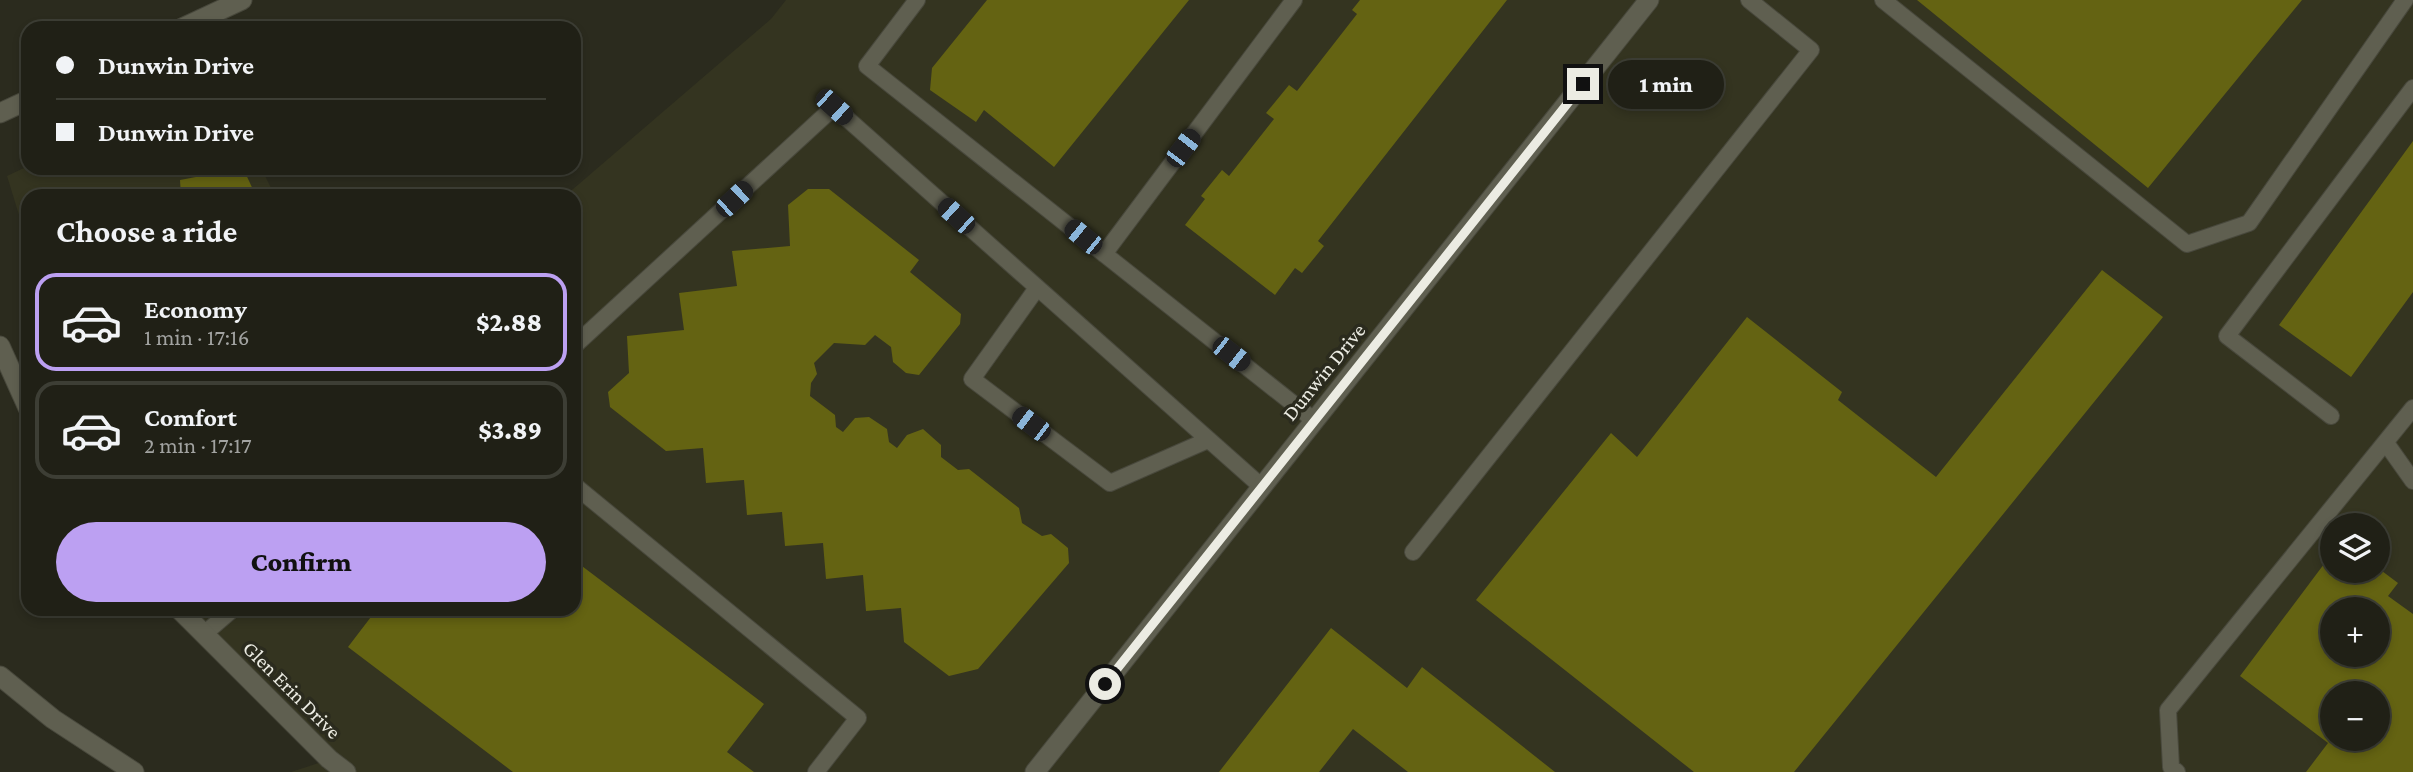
<!DOCTYPE html>
<meta charset="utf-8">
<style>
:root{--surface:#202016;--page:#28281f;--text:#f1f3f6;--muted:#a2a3a1;--line:#3d3e35;--accent:#bca0f2}
body{margin:0;font-family:"Crimson Pro",serif;background:var(--page);color:var(--text);height:100vh;display:flex;flex-direction:column;font-size:26px;white-space:nowrap}
*{box-sizing:border-box;margin:0}
p{font-size:23px;color:var(--muted)}
.icon{flex:none;width:38px;height:38px;fill:none;stroke:currentColor;stroke-width:2;stroke-linecap:round;stroke-linejoin:round}
.map{position:relative;flex:1;overflow:hidden}
.details{position:absolute;left:21px;top:189px;width:560px;height:427px;display:flex;flex-direction:column;background:var(--surface);border-radius:21px;box-shadow:0 4px 10px #0003,0 0 0 2px var(--line)}
.details>*{flex:none}
.guide{position:absolute;left:21px;top:21px;width:560px;height:154px;border-radius:21px;box-shadow:0 4px 10px #0003,0 0 0 2px var(--line);display:grid;align-content:center;height:154px;padding:0 35px;background:var(--surface)}
.fabs{position:absolute;left:2320px;top:513px;display:grid;gap:14px}
.fabs a{display:grid;place-items:center;width:70px;height:70px;border-radius:50%;background:var(--surface);box-shadow:0 4px 10px #0003,0 0 0 2px var(--line);font-size:35px}
.end{position:absolute;width:32px;height:32px;margin:-16px;border:9px solid #ecece3;background:#111;box-shadow:0 0 0 4px #111}
.from{border-radius:50%}
.bubble{position:absolute;height:49px;border-radius:24px;background:var(--surface);box-shadow:0 4px 10px #0003,0 0 0 2px var(--line);font-size:23px;font-weight:800;line-height:49px;text-align:center}
.car{position:absolute;width:21px;height:42px;margin:-21px -10px;border-radius:9px;box-shadow:0 0 5px 2px #0007;background:linear-gradient(#222 24%,#8ab4d8 0 40%,#222 0 76%,#8ab4d8 0 86%,#222 0)}
.guide b{display:flex;align-items:center;gap:24px;height:66px;font-size:26px}
.guide b+b{border-top:2px solid var(--line)}
.guide i{width:18px;height:18px;background:var(--text)}
ul{padding:0;list-style:none}
li{display:flex;align-items:center;gap:21px;height:98px;margin:0 14px 10px;padding:0 21px;border:4px solid var(--line);border-radius:21px}
li div{flex:1}
li b{display:block;font-size:26px}
li em{font-style:normal;font-weight:800}
li.on{border-color:var(--accent)}
li>.icon{width:63px;height:63px;stroke-width:1.5}
h2{padding:0 35px;font-size:32px;line-height:84px}
.primary-button{display:flex;gap:14px;margin-top:auto;padding:14px 35px}
.primary-button a{flex:1;height:80px;border-radius:42px;background:var(--accent);color:#111;font-size:28px;font-weight:800;line-height:80px;text-align:center}
.map>svg:first-child{display:block}
</style>
<div class="map">
<svg width="2413" height="772" viewBox="0 0 2413 772">
<rect width="100%" height="100%" fill="#2b2b1e"/>
<!-- built -->
<path fill="#343420" fill-rule="evenodd" d="M786 0H2413V772H291L328 760 204 634 196 609H574V196H565L771 19ZM2333 525H2378V570H2333ZM2333 609H2378V654H2333ZM2333 693H2378V738H2333Z
M28 166 261 168 275 196H28V244L7 176Z"/>
<!-- building -->
<path fill="#646312" fill-rule="evenodd" d="M987 0H1189L1054 167 984 110 976 122 930 90 932 68Z
M1360 0H1507L1318 241 1324 246 1302 273 1295 268 1275 295 1185 225 1205 199 1201 196 1222 170 1229 176 1274 119 1266 113 1289 85 1297 91 1357 14 1352 10Z
M1917 0H2302L2148 188Z
M2413 141V292L2351 377 2279 325Z
M243 168 256 196H181L180 180Z
M808 189H829L919 260 910 272 961 314 960 324 919 375 906 373 893 362 891 347 875 335 865 345 834 343 814 363 817 374 811 383 810 396 835 415 836 427 843 432 855 418 869 417 887 429 889 442 897 448 907 435 923 429 941 445V457L958 470 969 469 1019 508 1022 523 1042 536 1051 534 1068 548 1069 563 978 669 949 676 904 642 901 608 866 611 863 575 826 579 823 543 785 546 782 512 747 515 744 480 706 483 703 448 666 451 610 407 608 392 629 373 627 336 684 330 679 293 737 286 732 251 790 246 788 205Z
M2102 270 2163 317 1794 772H1694L1476 600 1611 433 1637 457 1747 317 1842 392 1838 400 1936 477Z
M2333 552V570H2378V568L2398 583 2388 596 2413 614V772H2306L2328 743 2240 676ZM2333 609H2378V654H2333ZM2333 693H2378V738H2333Z
M574 560 764 704 727 752 754 772H513L348 647 377 609H574Z
M1331 628 1407 688 1422 667 1555 772H1408L1353 729 1319 772H1219Z"/>
<g fill="none" stroke-linecap="round" stroke-linejoin="round">
<defs>
<path id="service" d="M917 0 867 66 1315 421
M1883 0 2187 244 2249 223 2405 0
M1104 254 1294 0
M1037 288 972 379 1110 483 1208 440
M574 346 834 107 1262 487
M2331 416 2227 336 2413 88
M2386 443 2413 481
M574 485 858 718 816 772
M1413 552 1811 50 1749 0
M204 634 233 609
M2177 772 2171 767 2168 710 2413 408"/>
<path id="minor" d="M1035 772 1649 0"/>
<path id="tertiary" d="M182 28 242 0
M0 113 28 100
M0 346 28 408
M179 609 329 759 346 772
M0 676 53 719 134 772"/>
</defs>
<!-- service casing -->
<use href="#service" stroke="#48483c" stroke-width="18"/>
<!-- minor casing -->
<use href="#minor" stroke="#48483c" stroke-width="21"/>
<!-- tertiary casing -->
<use href="#tertiary" stroke="#48483c" stroke-width="21"/>
<!-- service -->
<use href="#service" stroke="#5f5f50" stroke-width="16"/>
<!-- minor -->
<use href="#minor" stroke="#5f5f50" stroke-width="19"/>
<!-- tertiary -->
<use href="#tertiary" stroke="#5f5f50" stroke-width="19"/>
</g>
<g fill="none" stroke-linecap="round" stroke-linejoin="round">
<!-- route -->
<path stroke="#ecece3" stroke-width="9" d="M1105 684 1583 84"/>
</g>
<g text-anchor="middle" stroke-width="7" stroke-linejoin="round" paint-order="stroke">
<!-- street labels -->
<g font-size="21" fill="#ecece3" stroke="#2b2b1e">
<text transform="translate(1324 372) rotate(-51)" y="7">Dunwin Drive</text>
<text transform="translate(292 690) rotate(45)" y="7">Glen Erin Drive</text>
</g>
</g>
</svg>
<div class="fabs">
<a><svg class="icon" aria-label="layers" viewBox="0 0 24 24"><path d="M12 4l9 5-9 5-9-5zM3 14l9 5 9-5"/></svg></a>
<a>+</a>
<a>−</a>
</div>
<i class="end from" style="left:1105px;top:684px"></i>
<i class="end" style="left:1583px;top:84px"></i>
<div class="bubble" style="left:1608px;top:60px;width:116px">1 min</div>
<i class="car" style="left:834px;top:107px;rotate:132deg"></i>
<i class="car" style="left:1183px;top:148px;rotate:37deg"></i>
<i class="car" style="left:734px;top:199px;rotate:47deg"></i>
<i class="car" style="left:956px;top:216px;rotate:312deg"></i>
<i class="car" style="left:1083px;top:237px;rotate:309deg"></i>
<i class="car" style="left:1231px;top:354px;rotate:128deg"></i>
<i class="car" style="left:1031px;top:424px;rotate:307deg"></i>
<div class="guide">
<b><i class="from"></i>Dunwin Drive</b>
<b><i></i>Dunwin Drive</b>
</div>
<section class="details">
<h2>Choose a ride</h2>
<ul>
<li class="on"><svg class="icon" aria-label="car" viewBox="0 0 24 24"><path d="M5 17H2v-5l4-1 3-4h7l3 4 3 1v5h-3M9 17h6M6 11h13"/><circle cx="7" cy="17" r="2"/><circle cx="17" cy="17" r="2"/></svg><div><b>Economy</b><p>1 min · 17:16</p></div><em>$2.88</em></li>
<li><svg class="icon" aria-label="car" viewBox="0 0 24 24"><path d="M5 17H2v-5l4-1 3-4h7l3 4 3 1v5h-3M9 17h6M6 11h13"/><circle cx="7" cy="17" r="2"/><circle cx="17" cy="17" r="2"/></svg><div><b>Comfort</b><p>2 min · 17:17</p></div><em>$3.89</em></li>
</ul>
<div class="primary-button"><a>Confirm</a></div>
</section>
</div>
